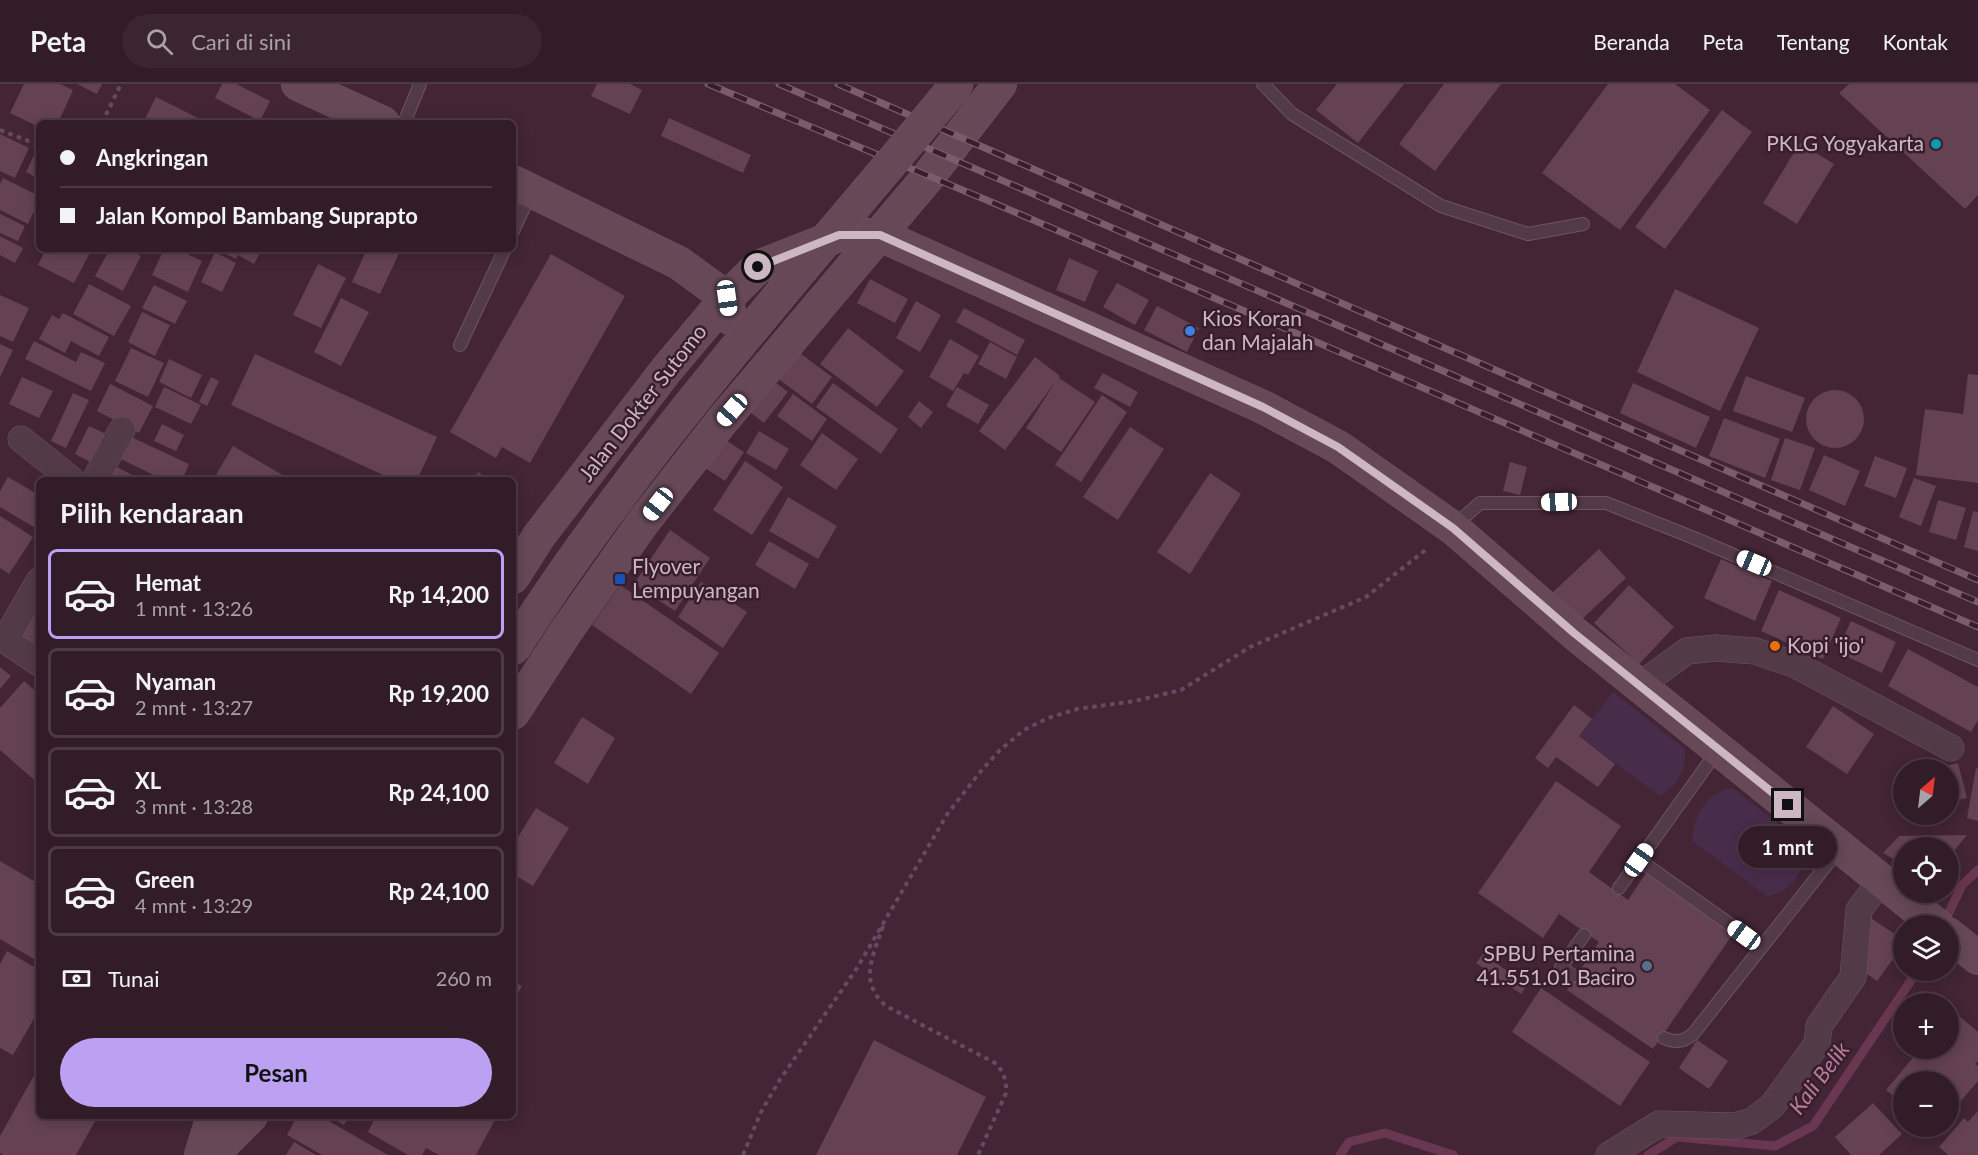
<!DOCTYPE html>
<html lang="id">
<meta charset="utf-8">
<style>
:root{--surface:#321c28;--page:#3a2530;--text:#f1f3f6;--muted:#a8a1a8;--line:#4d3a45;--accent:#bca0f2}
body{margin:0;font-family:Lato,sans-serif;background:var(--page);color:var(--text);height:100vh;display:flex;flex-direction:column;font-size:22px;white-space:nowrap}
*{box-sizing:border-box;margin:0}
p{font-size:20px;color:var(--muted)}
.icon{flex:none;width:33px;height:33px;fill:none;stroke:currentColor;stroke-width:2;stroke-linecap:round;stroke-linejoin:round}
.map{position:relative;flex:1;overflow:hidden}
.panel{position:absolute;left:36px;top:393px;width:480px;height:642px;display:flex;flex-direction:column;background:var(--surface);border-radius:9px;box-shadow:0 3px 15px #0003,0 0 0 2px var(--line)}
.panel>*{flex:none}
.hud{position:absolute;left:36px;top:36px;width:480px;height:132px;border-radius:9px;box-shadow:0 3px 15px #0003,0 0 0 2px var(--line);display:grid;align-content:center;height:132px;padding:0 24px;background:var(--surface)}
.needle{width:39px;rotate:28deg}
.tools{position:absolute;left:1893px;top:675px;display:grid;gap:12px}
.tools a{display:grid;place-items:center;width:66px;height:66px;border-radius:50%;background:var(--surface);box-shadow:0 3px 15px #0003,0 0 0 2px var(--line);font-size:30px}
.end{position:absolute;width:27px;height:27px;margin:-14px;border:8px solid #cdb7c2;background:#111;box-shadow:0 0 0 3px #111}
.from{border-radius:50%}
.bubble{position:absolute;height:42px;border-radius:21px;background:var(--surface);box-shadow:0 3px 15px #0003,0 0 0 2px var(--line);font-size:20px;font-weight:700;line-height:42px;text-align:center}
.car{position:absolute;width:18px;height:36px;margin:-18px -9px;border-radius:8px;box-shadow:0 0 4px 2px #0007;background:linear-gradient(#fff 24%,#345 0 40%,#fff 0 76%,#345 0 86%,#fff 0)}
.hud b{display:flex;align-items:center;gap:21px;height:57px;font-size:22px}
.hud b+b{border-top:2px solid var(--line)}
.hud i{width:15px;height:15px;background:var(--text)}
ul{padding:0;list-style:none}
li{display:flex;align-items:center;gap:18px;height:90px;margin:0 12px 9px;padding:0 12px;border:3px solid var(--line);border-radius:9px}
li div{flex:1}
li b{display:block;font-size:22px}
li em{font-style:normal;font-weight:700}
li.current{border-color:var(--accent)}
li>.icon{width:54px;height:54px;stroke-width:1.5}
h2{padding:0 24px;font-size:27px;line-height:72px}
.pay{display:flex;align-items:center;gap:15px;height:66px;padding:0 24px;font-size:22px}
.pay p{margin-inline-start:auto}
.button{display:flex;gap:12px;margin-top:auto;padding:12px 24px}
.button a{flex:1;height:69px;border-radius:36px;background:var(--accent);color:#111;font-size:24px;font-weight:700;line-height:69px;text-align:center}
header{display:flex;align-items:center;gap:36px;box-sizing:border-box;height:84px;padding:0 30px;background:var(--surface);border-bottom:2px solid var(--line)}
header strong{font-size:28px}
nav{display:flex;gap:33px;margin-inline-start:auto;font-size:21px}
.search{width:420px;height:54px;background:var(--page);display:flex;align-items:center;gap:15px;box-sizing:border-box;padding:0 21px;border-radius:33px;color:var(--muted);font-size:22px}
.map>svg:first-child{display:block}
</style>
<header>
<strong>Peta</strong>
<div class="search"><svg class="icon" aria-label="search" viewBox="0 0 24 24"><circle cx="10" cy="10" r="6"/><path d="M15 15l6 6"/></svg>Cari di sini</div>
<nav><a>Beranda</a><a>Peta</a><a>Tentang</a><a>Kontak</a></nav>
</header>
<div class="map">
<svg width="1978" height="1071" viewBox="0 0 1978 1071">
<rect width="100%" height="100%" fill="#432535"/>
<!-- green -->
<path fill="#482d4b" d="M1613 608 1685 665C1685 688 1679 700 1660 712L1579 652Z
M1733 704 1806 762C1806 786 1792 808 1767 812L1692 757C1694 731 1706 708 1733 704Z"/>
<g fill="none" stroke-linecap="round" stroke-linejoin="round">
<!-- stream -->
<path stroke="#693751" stroke-width="9" d="M1944 839 1962 801 1978 786
M1340 1071 1349 1058 1385 1049 1453 1071
M1648 1071 1677 1053 1775 1062 1813 1042 1918 886"/>
</g>
<!-- building -->
<path fill="#644253" d="M24 0H60L73 6 58 39H39V43L10 29Z
M77 0H102L97 10Z
M222 0H236L270 17 260 37 215 14Z
M597 0H630L642 6 630 30 591 12Z
M1337 0H1404L1358 59 1316 26Z
M1444 0H1501L1435 87 1399 60Z
M1608 0H1675L1710 26 1620 146 1542 89Z
M1849 0H1978V111L1965 125 1839 9Z
M156 13 202 36 200 39H143Z
M1722 26 1752 48 1665 165 1635 143Z
M669 34 751 71 743 89 661 52Z
M0 50 29 64 15 94 0 87Z
M1800 59 1834 80 1797 140 1763 119Z
M36 67 39 68V95L26 88Z
M3 94 39 112V117L28 140 0 126V100Z
M0 130 25 142 18 157 0 149Z
M0 152 23 164 15 179 0 171Z
M46 165H92L74 199 38 181Z
M110 165H127L141 172 123 207 95 192Z
M164 165H177L202 177 188 208 152 191Z
M217 165H240L236 175Z
M242 165H262L254 180 238 171Z
M367 165H401L380 210 352 198Z
M215 168 236 179 222 208 201 198Z
M551 170 625 212 530 379 502 363 496 374 450 348Z
M1069 174 1098 187 1085 218 1056 206Z
M318 180 346 194 321 244 293 231Z
M870 195 908 215 895 239 857 219Z
M1117 199 1149 216 1135 241 1103 223Z
M89 200 131 222 114 252 73 230Z
M154 201 187 217 175 240 142 224Z
M1675 205 1759 244 1720 327 1637 288Z
M0 211 29 224 13 258 0 252Z
M341 214 369 228 341 282 314 268Z
M916 217 941 231 920 268 896 254Z
M1157 222 1199 244 1187 268 1144 246Z
M964 224 1025 256 1017 271 956 238Z
M142 228 170 241 155 272 128 258Z
M63 229 109 253 99 272 71 257 65 269 39 255 52 231 59 235Z
M848 244 904 287 877 323 820 280Z
M950 255 979 272 968 291 964 289 953 307 929 293Z
M34 257 76 278 81 268 105 279 91 307 25 275Z
M990 258 1017 273 1006 295 978 280Z
M0 260 13 266 0 293Z
M131 264 164 279 148 313 115 297Z
M796 266 832 293 812 320 776 293Z
M255 270 437 353 417 396H394L231 321Z
M1035 273 1060 292 1059 294 1095 318 1061 368 1026 344 1056 297 1005 366 979 347Z
M169 275 202 291 191 314 159 298Z
M1103 289 1138 308 1130 323 1094 304Z
M1968 290 1978 291V399L1916 391 1925 325 1963 330Z
M1746 292 1805 314 1792 348 1733 327Z
M22 293 53 307 39 334 9 320Z
M211 293 219 297 207 322 199 318Z
M771 295 788 308 764 339 747 326Z
M833 299 898 345 881 370 816 323Z
M1633 299 1710 333 1696 364 1620 329Z
M110 300 153 322 139 349 97 327Z
M164 303 201 321 191 340 155 323Z
M957 303 989 321 978 340 946 322Z
M1806 335a29 29 0 1 1 58 0a29 29 0 1 1-58 0Z
M73 309 89 316 66 364 51 357Z
M793 310 827 335 812 357 777 332Z
M1102 311 1127 328 1081 398 1055 381Z
M919 317 933 328 921 344 908 333Z
M1724 334 1780 355 1765 394 1709 372Z
M162 340 184 351 176 367 154 357Z
M89 342 106 350 92 379 75 370Z
M1130 343 1164 365 1118 436 1083 413Z
M759 347 789 365 776 386 746 369Z
M822 349 858 375 836 406 800 381Z
M718 351 744 368 725 397 699 380Z
M131 353 189 380 182 396H164L121 375Z
M1785 354 1815 364 1800 406 1771 396Z
M233 362 291 396H213Z
M1824 371 1860 387 1845 422 1809 406Z
M1875 372 1907 384 1896 414 1864 402Z
M745 377 783 403 752 451 713 426Z
M1510 378 1527 383 1520 411 1503 407Z
M109 379 142 396H100Z
M478 388 490 396H473Z
M1210 389 1241 410 1190 490 1157 468Z
M8 393 39 411V446L0 423V407Z
M1914 394 1936 402 1921 442 1899 433Z
M788 413 837 442 818 475 769 447Z
M1938 416 1966 424 1956 456 1929 448Z
M1973 427 1978 428V467L1964 463Z
M0 432 33 453 9 490 0 484Z
M670 446 710 474 675 527 634 500Z
M769 457 809 480 795 505 755 481Z
M1599 465 1626 494 1579 538 1552 509Z
M1721 475 1772 497 1755 537 1704 514Z
M701 498 747 528 723 564 678 533Z
M620 501 719 569 691 610 592 541Z
M1629 501 1674 543 1639 580 1594 539Z
M1779 506 1841 534 1823 575 1761 547Z
M26 524 39 531V564L13 550Z
M1851 537 1896 558 1882 589 1837 568Z
M1908 565 1978 603V636L1971 648 1888 602Z
M0 583 11 592 0 605Z
M24 597 39 610V700L0 666V624Z
M1574 621 1592 635 1579 652 1615 680 1598 703 1556 673 1548 684 1535 674Z
M1833 622 1874 650 1847 690 1806 663Z
M582 633 615 654 588 700 554 679Z
M1958 679 1967 714 1948 718V686L1932 685Z
M1976 684 1978 685V737L1967 734Z
M1556 697 1621 742 1589 788 1628 816 1648 786 1735 847 1653 965 1567 906 1599 858 1559 830 1543 854 1478 809Z
M536 724 569 744 533 802 513 790V761Z
M1967 751 1948 774V764H1904V781L1883 769 1899 752Z
M0 777 39 800V878L0 855Z
M1863 829 1904 856V860L1877 897 1858 884Z
M7 867 39 886V926L13 971 0 964V880Z
M1483 870 1527 901 1521 910 1476 879Z
M513 897 522 902 513 917Z
M1541 904 1650 978 1620 1022 1512 948Z
M1930 908 1944 920H1921Z
M1953 927 1978 948V977L1975 980 1978 982V997L1948 1032V998H1904V1021L1886 1006 1921 964H1948V933Z
M874 956 986 1013 957 1071H816Z
M1697 956 1728 977 1709 1005 1679 984Z
M36 988 39 990V1032H98L76 1071H3L0 1069V1052Z
M1873 1019 1902 1050 1879 1071H1851L1835 1053Z
M1978 1027V1071H1948L1939 1063 1964 1034 1968 1038Z
M297 1032H320L388 1071H322L287 1051Z
M329 1032H349L344 1041Z
M376 1032H497L476 1071H439L426 1064 422 1071H408L368 1048Z
M294 1058 316 1071H286Z"/>
<g fill="none" stroke-linecap="round" stroke-linejoin="round">
<defs>
<path id="lane" d="M1263 0 1292 30 1441 122 1528 150 1583 140
M404 39 420 0
M513 147 531 108
M460 261 505 165
M1453 443 1480 419H1606L1694 454 1978 576
M1639 776 1762 863
M1619 804 1718 666
M1573 892 1561 883 1584 851
M1664 954C1676 959 1683 958 1693 950L1840 764"/>
<path id="street" d="M21 355 72 396
M95 396 122 346
M0 555 5 556 39 579
M5 556 39 497
M1639 602 1687 567 1716 564 1755 567 1796 581 1951 664
M1609 1071 1659 1040 1735 1042 1752 1037 1772 1022 1817 960 1819 942 1853 893 1859 826 1881 796"/>
<path id="secondary" d="M298 0 383 39
M513 98 679 179 727 214 730 234
M513 493 539 452 667 285 727 214 758 183 839 151H880L1263 323 1338 363 1453 444 1574 549 1938 842
M513 629 567 546 644 437 722 337 928 93 1000 0
M1948 850 1978 874
M201 1071 213 1032
M212 1071 251 1032"/>
</defs>
<!-- lane casing -->
<use href="#lane" stroke="#6d5562" stroke-width="14"/>
<!-- street casing -->
<use href="#street" stroke="#6d5562" stroke-width="27"/>
<!-- secondary casing -->
<use href="#secondary" stroke="#6d5562" stroke-width="34"/>
<!-- path -->
<path stroke="#644a64" stroke-width="4" stroke-dasharray="4.5 4.5" stroke-linecap="butt" d="M102 39 121 0
M0 46 39 61
M883 842C873 873 858 897 886 922L997 980C1004 990 1007 997 1006 1009L978 1071
M743 1071 761 1028 779 997 857 884 948 729 981 687 1000 666 1024 646 1048 634 1077 625 1135 617 1181 606 1250 563 1366 513 1428 464"/>
<!-- lane -->
<use href="#lane" stroke="#533a47" stroke-width="12"/>
<!-- street -->
<use href="#street" stroke="#533a47" stroke-width="26"/>
<!-- secondary -->
<use href="#secondary" stroke="#664856" stroke-width="33"/>
<defs>
<path id="rail" d="M708 0 996 120 1978 543
M779 0 1978 518
M838 0 1978 496"/>
</defs>
<!-- rail casing -->
<use href="#rail" stroke="#7a5c6b" stroke-width="7"/>
<!-- rail -->
<use href="#rail" stroke="#381e2c" stroke-width="4.5" stroke-dasharray="14" stroke-linecap="butt"/>
<defs>
<path id="secondary-bridge" d="M513 565C642 363 805 184 957 0"/>
</defs>
<!-- secondary-bridge casing -->
<use href="#secondary-bridge" stroke="#6d5562" stroke-width="34" stroke-linecap="butt"/>
<!-- secondary-bridge -->
<use href="#secondary-bridge" stroke="#664856" stroke-width="33"/>
</g>
<g fill="none" stroke-linecap="round" stroke-linejoin="round">
<!-- route -->
<path stroke="#cdb7c2" stroke-width="8" d="M758 183 839 151H880L1263 323 1338 363 1453 444 1574 549 1788 721"/>
</g>
<!-- markers -->
<circle fill="#0f9aa8" stroke="#381e2c" stroke-width="2" cx="1936" cy="60" r="6"/>
<circle fill="#3f7fe0" stroke="#381e2c" stroke-width="2" cx="1190" cy="247" r="6"/>
<rect fill="#1a4fb4" stroke="#381e2c" stroke-width="2" x="614" y="489" width="12" height="12" rx="3"/>
<circle fill="#e8710a" stroke="#381e2c" stroke-width="2" cx="1775" cy="562" r="6"/>
<circle fill="#5c6f8a" stroke="#381e2c" stroke-width="2" cx="1647" cy="882" r="6"/>
<g text-anchor="middle" stroke-width="5" stroke-linejoin="round" paint-order="stroke">
<!-- poi labels -->
<g font-size="21" fill="#cdb7c2" stroke="#381e2c" text-anchor="start">
<text x="1924" y="67" text-anchor="end">PKLG Yogyakarta</text>
<text x="1202" y="242">Kios Koran<tspan x="1202" dy="24">dan Majalah</tspan></text>
<text x="632" y="490">Flyover<tspan x="632" dy="24">Lempuyangan</tspan></text>
<text x="1787" y="569">Kopi 'ijo'</text>
<text x="1635" y="877" text-anchor="end">SPBU Pertamina<tspan x="1635" dy="24">41.551.01 Baciro</tspan></text>
</g>
<!-- street labels -->
<g font-size="21" fill="#cdb7c2" stroke="#381e2c">
<text transform="translate(643 319) rotate(-52)" y="7">Jalan Dokter Sutomo</text>
</g>
<!-- water labels -->
<g font-size="22" font-style="italic" fill="#b57d9b" stroke="#381e2c">
<text transform="translate(1819 994) rotate(-53)" y="8">Kali Belik</text>
</g>
</g>
</svg>
<div class="tools">
<a><svg class="needle" viewBox="-14 -14 28 28"><path d="M0-13l5 13h-10z" fill="#e53935"/><path d="M0 13l5-13h-10z" fill="#a8a1a8"/></svg></a>
<a><svg class="icon" aria-label="locate" viewBox="0 0 24 24"><circle cx="12" cy="12" r="6"/><path d="M12 2v4M12 18v4M2 12h4M18 12h4"/></svg></a>
<a><svg class="icon" aria-label="layers" viewBox="0 0 24 24"><path d="M12 4l9 5-9 5-9-5zM3 14l9 5 9-5"/></svg></a>
<a>+</a>
<a>−</a>
</div>
<i class="end from" style="left:758px;top:183px"></i>
<i class="end" style="left:1788px;top:721px"></i>
<div class="bubble" style="left:1738px;top:742px;width:99px">1 mnt</div>
<i class="car" style="left:727px;top:214px;rotate:172deg"></i>
<i class="car" style="left:732px;top:326px;rotate:221deg"></i>
<i class="car" style="left:1559px;top:418px;rotate:268deg"></i>
<i class="car" style="left:658px;top:420px;rotate:218deg"></i>
<i class="car" style="left:1754px;top:479px;rotate:293deg"></i>
<i class="car" style="left:1639px;top:776px;rotate:35deg"></i>
<i class="car" style="left:1744px;top:851px;rotate:306deg"></i>
<div class="hud">
<b><i class="from"></i>Angkringan</b>
<b><i></i>Jalan Kompol Bambang Suprapto</b>
</div>
<section class="panel">
<h2>Pilih kendaraan</h2>
<ul>
<li class="current"><svg class="icon" aria-label="car" viewBox="0 0 24 24"><path d="M5 17H2v-5l4-1 3-4h7l3 4 3 1v5h-3M9 17h6M6 11h13"/><circle cx="7" cy="17" r="2"/><circle cx="17" cy="17" r="2"/></svg><div><b>Hemat</b><p>1 mnt · 13:26</p></div><em>Rp 14,200</em></li>
<li><svg class="icon" aria-label="car" viewBox="0 0 24 24"><path d="M5 17H2v-5l4-1 3-4h7l3 4 3 1v5h-3M9 17h6M6 11h13"/><circle cx="7" cy="17" r="2"/><circle cx="17" cy="17" r="2"/></svg><div><b>Nyaman</b><p>2 mnt · 13:27</p></div><em>Rp 19,200</em></li>
<li><svg class="icon" aria-label="car" viewBox="0 0 24 24"><path d="M5 17H2v-5l4-1 3-4h7l3 4 3 1v5h-3M9 17h6M6 11h13"/><circle cx="7" cy="17" r="2"/><circle cx="17" cy="17" r="2"/></svg><div><b>XL</b><p>3 mnt · 13:28</p></div><em>Rp 24,100</em></li>
<li><svg class="icon" aria-label="car" viewBox="0 0 24 24"><path d="M5 17H2v-5l4-1 3-4h7l3 4 3 1v5h-3M9 17h6M6 11h13"/><circle cx="7" cy="17" r="2"/><circle cx="17" cy="17" r="2"/></svg><div><b>Green</b><p>4 mnt · 13:29</p></div><em>Rp 24,100</em></li>
</ul>
<div class="pay"><svg class="icon" aria-label="cash" viewBox="0 0 24 24"><path d="M3 7h18v10H3z"/><circle cx="12" cy="12" r="2"/></svg>Tunai<p>260 m</p></div>
<div class="button"><a>Pesan</a></div>
</section>
</div>
